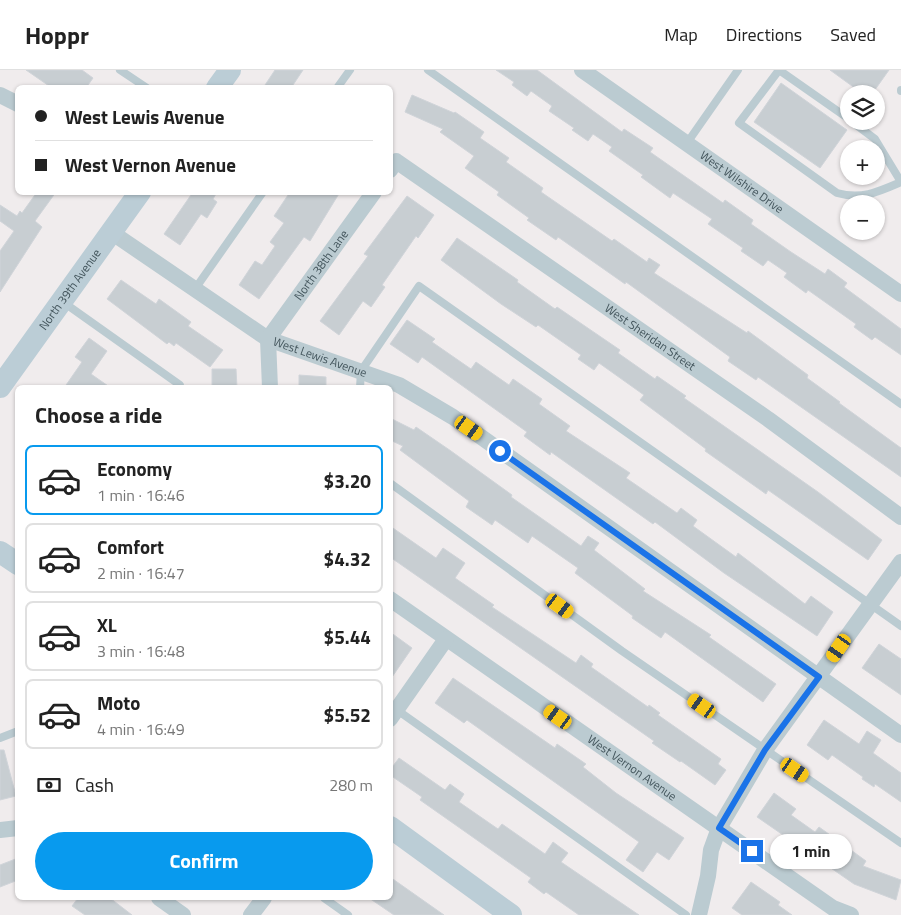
<!DOCTYPE html>
<meta charset="utf-8">
<style>
:root{--surface:#fff;--page:#f2f2f2;--text:#222;--muted:#767676;--line:#e0e0e0;--accent:#089aee}
body{margin:0;font-family:"Titillium Web",sans-serif;background:var(--page);color:var(--text);height:100vh;display:flex;flex-direction:column;font-size:19px;white-space:nowrap}
*{box-sizing:border-box;margin:0}
p{font-size:16px;color:var(--muted)}
.icon{flex:none;width:28px;height:28px;fill:none;stroke:currentColor;stroke-width:2;stroke-linecap:round;stroke-linejoin:round}
.map{position:relative;flex:1;overflow:hidden}
.side{position:absolute;left:15px;top:315px;width:378px;height:515px;display:flex;flex-direction:column;background:var(--surface);border-radius:8px;box-shadow:0 1px 4px #0004}
.side>*{flex:none}
.banner{position:absolute;left:15px;top:15px;width:378px;height:110px;border-radius:8px;box-shadow:0 1px 4px #0004;display:grid;align-content:center;height:110px;padding:0 20px;background:var(--surface)}
.buttons{position:absolute;left:840px;top:15px;display:grid;gap:10px}
.buttons a{display:grid;place-items:center;width:45px;height:45px;border-radius:50%;background:var(--surface);box-shadow:0 1px 4px #0004;font-size:25px}
.end{position:absolute;width:22px;height:22px;margin:-11px;border:6px solid #1a73e8;background:#fff;box-shadow:0 0 0 2px #fff}
.from{border-radius:50%}
.bubble{position:absolute;height:35px;border-radius:18px;background:var(--surface);box-shadow:0 1px 4px #0004;font-size:16px;font-weight:700;line-height:35px;text-align:center}
.car{position:absolute;width:15px;height:30px;margin:-15px -8px;border-radius:6px;box-shadow:0 0 4px 1px #0007;background:linear-gradient(#f5c518 24%,#345 0 40%,#f5c518 0 76%,#345 0 86%,#f5c518 0)}
.banner b{display:flex;align-items:center;gap:18px;height:48px;font-size:19px}
.banner b+b{border-top:1px solid var(--line)}
.banner i{width:12px;height:12px;background:var(--text)}
ul{padding:0;list-style:none}
li{display:flex;align-items:center;gap:15px;height:70px;margin:0 10px 8px;padding:0 10px;border:2px solid var(--line);border-radius:8px}
li div{flex:1}
li b{display:block;font-size:19px}
li em{font-style:normal;font-weight:700}
li.current{border-color:var(--accent)}
li>.icon{width:45px;height:45px;stroke-width:1.5}
h2{padding:0 20px;font-size:22px;line-height:60px}
.pay{display:flex;align-items:center;gap:12px;height:55px;padding:0 20px;font-size:19px}
.pay p{margin-inline-start:auto}
.button{display:flex;gap:10px;margin-top:auto;padding:10px 20px}
.button a{flex:1;height:58px;border-radius:30px;background:var(--accent);color:#fff;font-size:20px;font-weight:700;line-height:58px;text-align:center}
header{display:flex;align-items:center;gap:30px;box-sizing:border-box;height:70px;padding:0 25px;background:var(--surface);border-bottom:1px solid var(--line)}
header strong{font-size:24px}
nav{display:flex;gap:28px;margin-inline-start:auto;font-size:18px}
.map>svg:first-child{display:block}
</style>
<header>
<strong>Hoppr</strong>
<nav><a>Map</a><a>Directions</a><a>Saved</a></nav>
</header>
<div class="map">
<svg width="901" height="845" viewBox="0 0 901 845">
<rect width="100%" height="100%" fill="#f0eced"/>
<!-- building -->
<path fill="#c8ced2" stroke="#d0d4d9" d="M26 0H82L93 8 86 18H52Z
M275 0H303L291 18H263Z
M496 0H537L622 62 624 59 653 78 650 82 723 133 725 130 753 150 751 154 791 182 825 204 828 199 847 213 844 217 901 259V285L875 267 872 270 854 257 856 254 808 220 806 223 784 207 787 203 768 190 763 196 741 181 743 178 708 154 712 149 673 123 670 128 641 107 643 105 609 81 612 77 593 64 588 71 572 60 574 58 549 41 552 36 531 21 527 26 512 15 514 12Z
M830 0H889L872 24H863Z
M781 13 847 60 820 98 754 52Z
M412 25 454 43 455 42 484 62 480 68 509 88 506 92 543 118 541 122 612 171 614 169 647 192 649 188 660 195 654 203 747 263 748 261 808 305 807 308 840 332 839 333 901 378V407L758 307 756 310 728 291 730 287 626 212 625 214 558 167 556 170 527 150 529 148 497 125 499 122 465 98 474 86 440 62 443 59 405 42Z
M37 122H56L35 151 42 157 0 222V181L14 161 0 151V135L17 146 20 141 22 143Z
M193 122H217L213 129 217 132 207 148 201 144 180 175 164 164Z
M290 122H340L310 171 304 167 259 229 239 215 255 191 262 195 275 176 270 172 284 153 274 146Z
M407 126 434 145 418 168 416 166 382 215 385 217 371 237 363 231 339 265 320 251 368 186 364 184Z
M457 168 518 210 517 212 555 239 557 237 620 280 618 283 655 309 657 306 686 326 684 328 818 422 882 470 868 490 768 420 766 424 705 381 706 379 640 330 644 325 599 293 594 300 578 289 581 285 538 255 536 257 501 234 441 190Z
M121 210 156 234 159 229 191 252 188 256 223 280 210 297 176 273 174 276 169 272 167 274 107 229Z
M407 250 435 269 432 272 471 299 476 292 509 315 513 309 542 329 539 334 570 356 566 361 630 403 626 408 677 443 681 438 697 450 693 456 736 487 738 483 805 534 811 526 833 542 817 566 724 503 655 452 653 454 551 382 550 385 524 366 527 362 422 287 418 293 390 274Z
M89 268 107 281 91 304 111 318H64L82 292 75 287Z
M212 299H236L237 318H212Z
M299 305 326 307V318H299Z
M390 348 414 360 416 357 451 381 512 425 511 427 581 476 588 466 599 473 594 480 645 519 643 521 711 565 709 567 776 614 763 632 665 562 661 568 632 548 633 546 575 503 578 498 532 466 528 473 495 450 492 455 466 437 469 431 400 380 403 376 390 370Z
M390 456 436 488 443 478 465 493 455 508 494 535 492 537 576 593 581 585 593 594 591 597 648 637 649 635 660 643 658 645 721 689 718 694 726 700 715 715 681 691 680 692 652 673 654 671 390 487Z
M390 562 412 578 390 610Z
M879 574 901 589V625L862 598Z
M453 608 555 678 557 674 586 694 583 697 616 723 684 768 669 790 657 782 643 802 626 790 639 772 467 650 464 653 435 633Z
M824 650 859 674 867 661 881 670 873 683 901 703V732L875 714 874 717 862 709 863 707 832 685 828 690 807 675Z
M0 680H4L16 726 0 730Z
M399 688 445 720 450 714 464 724 459 732 498 759 502 754 545 784 553 772 568 783 561 792 639 845H579L546 822 544 824 528 812 531 808 420 730 422 727 390 705V700Z
M774 723 796 739 791 745 815 762 819 757 833 767 866 791 863 796 901 810 896 830 854 814 757 747Z
M18 788V810L0 817V795Z
M390 807 444 845H394L369 828H390Z
M751 812 780 832 778 835 792 845H742L732 838Z
M78 828H110L132 845H85L72 836Z"/>
<g fill="none" stroke-linecap="round" stroke-linejoin="round">
<!-- lane -->
<path stroke="#bbcbd1" stroke-width="8" d="M120 0 147 18
M428 0 901 334
M779 0 739 53 837 123C861 130 878 122 901 112
M779 0 849 49
M337 18 350 0
M901 20V21
M851 51 875 69 901 112
M687 73 738 0
M195 219 263 122
M63 232 180 315V318
M360 318 361 301 419 216 901 556
M390 413 622 581 901 773
M390 635 686 845
M0 668 18 661
M324 828 348 845"/>
<!-- street -->
<g stroke="#bbcbd1" stroke-width="16">
<path id="s1" d="M582 0 901 224"/>
<path d="M0 25 18 34"/>
<path id="s2" d="M390 100 396 91 768 349 901 447"/>
<path id="s3" d="M111 162 268 269 399 315 453 347 901 665"/>
<path id="s4" d="M270 318 268 269 374 122"/>
<path id="s5" d="M390 529 833 838 851 845"/>
<path d="M390 649 446 569"/>
<path d="M0 760 18 758"/>
<path d="M159 828 183 845"/>
<path d="M251 845 264 828"/>
<path d="M699 845 708 806 711 780 719 758 765 680 901 492"/>
</g>
<!-- secondary -->
<g stroke="#bbcdd6" stroke-width="22">
<path d="M217 18 230 0"/>
<path id="s6" d="M0 317 140 122"/>
<path d="M0 482 18 494"/>
<path d="M390 757 511 845"/>
</g>
</g>
<g fill="none" stroke-linecap="round" stroke-linejoin="round">
<!-- route -->
<path stroke="#1a73e8" stroke-width="6" d="M500 381 819 607 765 680 719 758 752 781"/>
</g>
<g text-anchor="middle" stroke-width="4.5" stroke-linejoin="round" paint-order="stroke">
<!-- street labels -->
<g font-size="12" fill="#43555c" stroke="#fff">
<text dy="4" stroke="none"><textPath href="#s1" startOffset="195">West Wilshire Drive</textPath></text>
<text dy="4" stroke="none"><textPath href="#s4" startOffset="140">North 38th Lane</textPath></text>
<text dy="4" stroke="none"><textPath href="#s6" startOffset="120">North 39th Avenue</textPath></text>
<text dy="4" stroke="none"><textPath href="#s2" startOffset="320">West Sheridan Street</textPath></text>
<text dy="4" stroke="none"><textPath href="#s3" startOffset="245">West Lewis Avenue</textPath></text>
<text dy="4" stroke="none"><textPath href="#s5" startOffset="295">West Vernon Avenue</textPath></text>
</g>
</g>
</svg>
<div class="buttons">
<a><svg class="icon" aria-label="layers" viewBox="0 0 24 24"><path d="M12 4l9 5-9 5-9-5zM3 14l9 5 9-5"/></svg></a>
<a>+</a>
<a>−</a>
</div>
<i class="end from" style="left:500px;top:381px"></i>
<i class="end" style="left:752px;top:781px"></i>
<div class="bubble" style="left:770px;top:764px;width:82px">1 min</div>
<i class="car" style="left:469px;top:358px;rotate:125deg"></i>
<i class="car" style="left:560px;top:536px;rotate:126deg"></i>
<i class="car" style="left:839px;top:578px;rotate:215deg"></i>
<i class="car" style="left:702px;top:636px;rotate:305deg"></i>
<i class="car" style="left:558px;top:647px;rotate:305deg"></i>
<i class="car" style="left:795px;top:700px;rotate:124deg"></i>
<div class="banner">
<b><i class="from"></i>West Lewis Avenue</b>
<b><i></i>West Vernon Avenue</b>
</div>
<section class="side">
<h2>Choose a ride</h2>
<ul>
<li class="current"><svg class="icon" aria-label="car" viewBox="0 0 24 24"><path d="M5 17H2v-5l4-1 3-4h7l3 4 3 1v5h-3M9 17h6M6 11h13"/><circle cx="7" cy="17" r="2"/><circle cx="17" cy="17" r="2"/></svg><div><b>Economy</b><p>1 min · 16:46</p></div><em>$3.20</em></li>
<li><svg class="icon" aria-label="car" viewBox="0 0 24 24"><path d="M5 17H2v-5l4-1 3-4h7l3 4 3 1v5h-3M9 17h6M6 11h13"/><circle cx="7" cy="17" r="2"/><circle cx="17" cy="17" r="2"/></svg><div><b>Comfort</b><p>2 min · 16:47</p></div><em>$4.32</em></li>
<li><svg class="icon" aria-label="car" viewBox="0 0 24 24"><path d="M5 17H2v-5l4-1 3-4h7l3 4 3 1v5h-3M9 17h6M6 11h13"/><circle cx="7" cy="17" r="2"/><circle cx="17" cy="17" r="2"/></svg><div><b>XL</b><p>3 min · 16:48</p></div><em>$5.44</em></li>
<li><svg class="icon" aria-label="car" viewBox="0 0 24 24"><path d="M5 17H2v-5l4-1 3-4h7l3 4 3 1v5h-3M9 17h6M6 11h13"/><circle cx="7" cy="17" r="2"/><circle cx="17" cy="17" r="2"/></svg><div><b>Moto</b><p>4 min · 16:49</p></div><em>$5.52</em></li>
</ul>
<div class="pay"><svg class="icon" aria-label="cash" viewBox="0 0 24 24"><path d="M3 7h18v10H3z"/><circle cx="12" cy="12" r="2"/></svg>Cash<p>280 m</p></div>
<div class="button"><a>Confirm</a></div>
</section>
</div>
